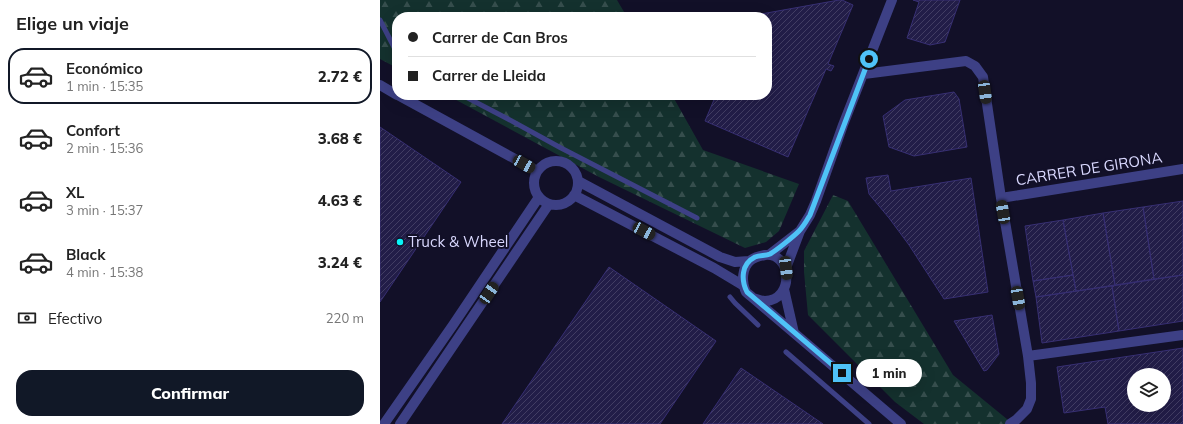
<!DOCTYPE html>
<html lang="es">
<meta charset="utf-8">
<style>
:root{--surface:#fff;--page:#f6f6f6;--text:#222;--muted:#767676;--line:#e0e0e0;--accent:#111827}
body{margin:0;font-family:Mulish,sans-serif;background:var(--page);color:var(--text);height:100vh;display:flex;flex-direction:column;font-size:15px;white-space:nowrap}
*{box-sizing:border-box;margin:0}
p{font-size:13px;color:var(--muted)}
.icon{flex:none;width:22px;height:22px;fill:none;stroke:currentColor;stroke-width:2;stroke-linecap:round;stroke-linejoin:round}
.map{position:relative;flex:1;overflow:hidden}
.panel{display:flex;flex-direction:column;background:var(--surface);width:380px}
.panel>*{flex:none}
.hud{position:absolute;left:12px;top:12px;width:380px;height:88px;border-radius:16px;box-shadow:0 4px 16px #0002;display:grid;align-content:center;height:88px;padding:0 16px;background:var(--surface)}
.controls{position:absolute;left:747px;top:368px;display:grid;gap:8px}
.controls a{display:grid;place-items:center;width:44px;height:44px;border-radius:50%;background:var(--surface);box-shadow:0 4px 16px #0002;font-size:20px}
.end{position:absolute;width:18px;height:18px;margin:-9px;border:5px solid #4fc3f7;background:#111;box-shadow:0 0 0 2px #111}
.from{border-radius:50%}
.bubble{position:absolute;height:28px;border-radius:14px;background:var(--surface);box-shadow:0 4px 16px #0002;font-size:13px;font-weight:800;line-height:28px;text-align:center}
.car{position:absolute;width:12px;height:24px;margin:-12px -6px;border-radius:5px;box-shadow:0 0 3px 1px #0007;background:linear-gradient(#222 24%,#8ab4d8 0 40%,#222 0 76%,#8ab4d8 0 86%,#222 0)}
.hud b{display:flex;align-items:center;gap:14px;height:38px;font-size:15px}
.hud b+b{border-top:1px solid var(--line)}
.hud i{width:10px;height:10px;background:var(--text)}
ul{padding:0;list-style:none}
li{display:flex;align-items:center;gap:12px;height:56px;margin:0 8px 6px;padding:0 8px;border:2px solid transparent;border-radius:16px}
li div{flex:1}
li b{display:block;font-size:15px}
li em{font-style:normal;font-weight:800}
li.on{border-color:var(--accent)}
li>.icon{width:36px;height:36px;stroke-width:1.5}
h2{padding:0 16px;font-size:18px;line-height:48px}
.pay{display:flex;align-items:center;gap:10px;height:44px;padding:0 16px;font-size:15px}
.pay p{margin-inline-start:auto}
.cta{display:flex;gap:8px;margin-top:auto;padding:8px 16px}
.cta a{flex:1;height:46px;border-radius:16px;background:var(--accent);color:#fff;font-size:16px;font-weight:800;line-height:46px;text-align:center}
main{display:flex;flex:1;min-height:0}
.map>svg:first-child{display:block}
</style>
<main>
<section class="panel">
<h2>Elige un viaje</h2>
<ul>
<li class="on"><svg class="icon" aria-label="car" viewBox="0 0 24 24"><path d="M5 17H2v-5l4-1 3-4h7l3 4 3 1v5h-3M9 17h6M6 11h13"/><circle cx="7" cy="17" r="2"/><circle cx="17" cy="17" r="2"/></svg><div><b>Económico</b><p>1 min · 15:35</p></div><em>2.72 €</em></li>
<li><svg class="icon" aria-label="car" viewBox="0 0 24 24"><path d="M5 17H2v-5l4-1 3-4h7l3 4 3 1v5h-3M9 17h6M6 11h13"/><circle cx="7" cy="17" r="2"/><circle cx="17" cy="17" r="2"/></svg><div><b>Confort</b><p>2 min · 15:36</p></div><em>3.68 €</em></li>
<li><svg class="icon" aria-label="car" viewBox="0 0 24 24"><path d="M5 17H2v-5l4-1 3-4h7l3 4 3 1v5h-3M9 17h6M6 11h13"/><circle cx="7" cy="17" r="2"/><circle cx="17" cy="17" r="2"/></svg><div><b>XL</b><p>3 min · 15:37</p></div><em>4.63 €</em></li>
<li><svg class="icon" aria-label="car" viewBox="0 0 24 24"><path d="M5 17H2v-5l4-1 3-4h7l3 4 3 1v5h-3M9 17h6M6 11h13"/><circle cx="7" cy="17" r="2"/><circle cx="17" cy="17" r="2"/></svg><div><b>Black</b><p>4 min · 15:38</p></div><em>3.24 €</em></li>
</ul>
<div class="pay"><svg class="icon" aria-label="cash" viewBox="0 0 24 24"><path d="M3 7h18v10H3z"/><circle cx="12" cy="12" r="2"/></svg>Efectivo<p>220 m</p></div>
<div class="cta"><a>Confirmar</a></div>
</section>
<div class="map">
<svg width="803" height="424" viewBox="0 0 803 424">
<defs>
<pattern id="forest-firs" width="22" height="20" patternUnits="userSpaceOnUse"><rect width="22" height="20" fill="#14312e"/><path d="M5 1l3.5 6h-7zM16 11l3.5 6h-7z" fill="#364e4d"/></pattern>
<pattern id="building-hatch" width="6" height="6" patternUnits="userSpaceOnUse"><rect width="6" height="6" fill="#221d48"/><path d="M-1 1l2-2M0 6l6-6M5 7l2-2" fill="none" stroke="#423d63"/></pattern>
</defs>
<rect width="100%" height="100%" fill="#121028"/>
<!-- forest -->
<path fill="url(#forest-firs)" d="M0 0H237L247 17H17V68L0 59Z
M67 95H292L323 150 419 184 399 231 386 242 365 248 219 177Z
M453 195 468 201 573 375 633 424H544L515 402 428 315 424 272V251Z"/>
<!-- building -->
<path fill="url(#building-hatch)" stroke="#372f73" fill-rule="evenodd" d="M459 0H462L473 5 448 64 454 66 451 71 446 69 408 157 325 121 336 95H387V17H369L370 16Z
M533 0H580L565 42 550 45 527 38 539 2Z
M574 92 579 99 587 147 534 156 509 147 503 116 525 100Z
M0 127 81 182 0 302Z
M508 175 511 191 591 178 608 292 564 299 529 245 509 218 489 194 486 178Z
M803 201V275L774 279 763 207Z
M763 207 774 279 735 285 723 213Z
M723 213 735 285 696 291 683 220Z
M683 220 693 275 653 281 645 226Z
M229 267 336 341 280 424H122Z
M693 275 696 291 656 297 653 281Z
M803 275V321L739 331 732 286Z
M732 286 739 331 662 343 656 297Z
M612 315 619 354 607 370 604 371 574 321Z
M803 348V424H728L725 407 684 413 677 367ZM754 375H784V405H754Z
M361 368 443 424H323Z"/>
<g fill="none" stroke-linecap="round" stroke-linejoin="round">
<!-- lane -->
<path stroke="#3d4085" stroke-width="5" d="M0 20 17 53
M82 95 128 119 181 148 317 218
M350 297 355 303 378 325
M406 352 489 424"/>
<!-- street -->
<path stroke="#3d4085" stroke-width="10" d="M484 74 586 61 595 66 603 77 621 198 648 356 651 383V399L647 409 636 420 630 424
M0 85 17 95
M18 95 157 171
M154 183a22 22 0 1 1 44 0a22 22 0 1 1-44 0Z
M198 181 340 257 355 262 369 261
M194 195 334 268 364 286
M621 198 803 169
M389 255 420 231
M406 268 420 231 430 215 436 201 463 125 512 0
M404 289 414 333
M373 298C377 299 381 301 385 301 415 300 412 252 385 255 380 256 375 257 371 260 362 267 361 282 366 292 368 294 371 296 373 298 422 340 472 382 521 424
M648 356 803 335
M4 424 73 325 159 197
M20 424 169 204"/>
</g>
<g fill="none" stroke-linecap="round" stroke-linejoin="round">
<!-- route -->
<path stroke="#4fc3f7" stroke-width="5" d="M462 373 367 292C361 280 361 264 375 257 380 255 386 256 390 254 397 250 414 236 419 231 424 226 427 220 430 215L489 59"/>
</g>
<!-- markers -->
<circle fill="#09f5f9" stroke="#121028" stroke-width="1.5" cx="20" cy="242" r="4"/>
<g text-anchor="middle" stroke-width="4" stroke-linejoin="round" paint-order="stroke">
<!-- street labels -->
<g font-size="15" fill="#d9d8fe" stroke="#121028">
<text transform="translate(709 169) rotate(-9)" y="5">CARRER DE GIRONA</text>
</g>
<!-- poi labels -->
<g font-size="15" fill="#d9d8fe" stroke="#121028" text-anchor="start">
<text x="28" y="247">Truck &amp; Wheel</text>
</g>
</g>
</svg>
<div class="controls">
<a><svg class="icon" aria-label="layers" viewBox="0 0 24 24"><path d="M12 4l9 5-9 5-9-5zM3 14l9 5 9-5"/></svg></a>
</div>
<i class="end from" style="left:489px;top:59px"></i>
<i class="end" style="left:462px;top:373px"></i>
<div class="bubble" style="left:476px;top:359px;width:66px">1 min</div>
<i class="car" style="left:605px;top:92px;rotate:172deg"></i>
<i class="car" style="left:144px;top:164px;rotate:119deg"></i>
<i class="car" style="left:623px;top:212px;rotate:350deg"></i>
<i class="car" style="left:264px;top:231px;rotate:118deg"></i>
<i class="car" style="left:406px;top:268px;rotate:173deg"></i>
<i class="car" style="left:109px;top:293px;rotate:34deg"></i>
<i class="car" style="left:638px;top:298px;rotate:170deg"></i>
<div class="hud">
<b><i class="from"></i>Carrer de Can Bros</b>
<b><i></i>Carrer de Lleida</b>
</div>
</div>
</main>
